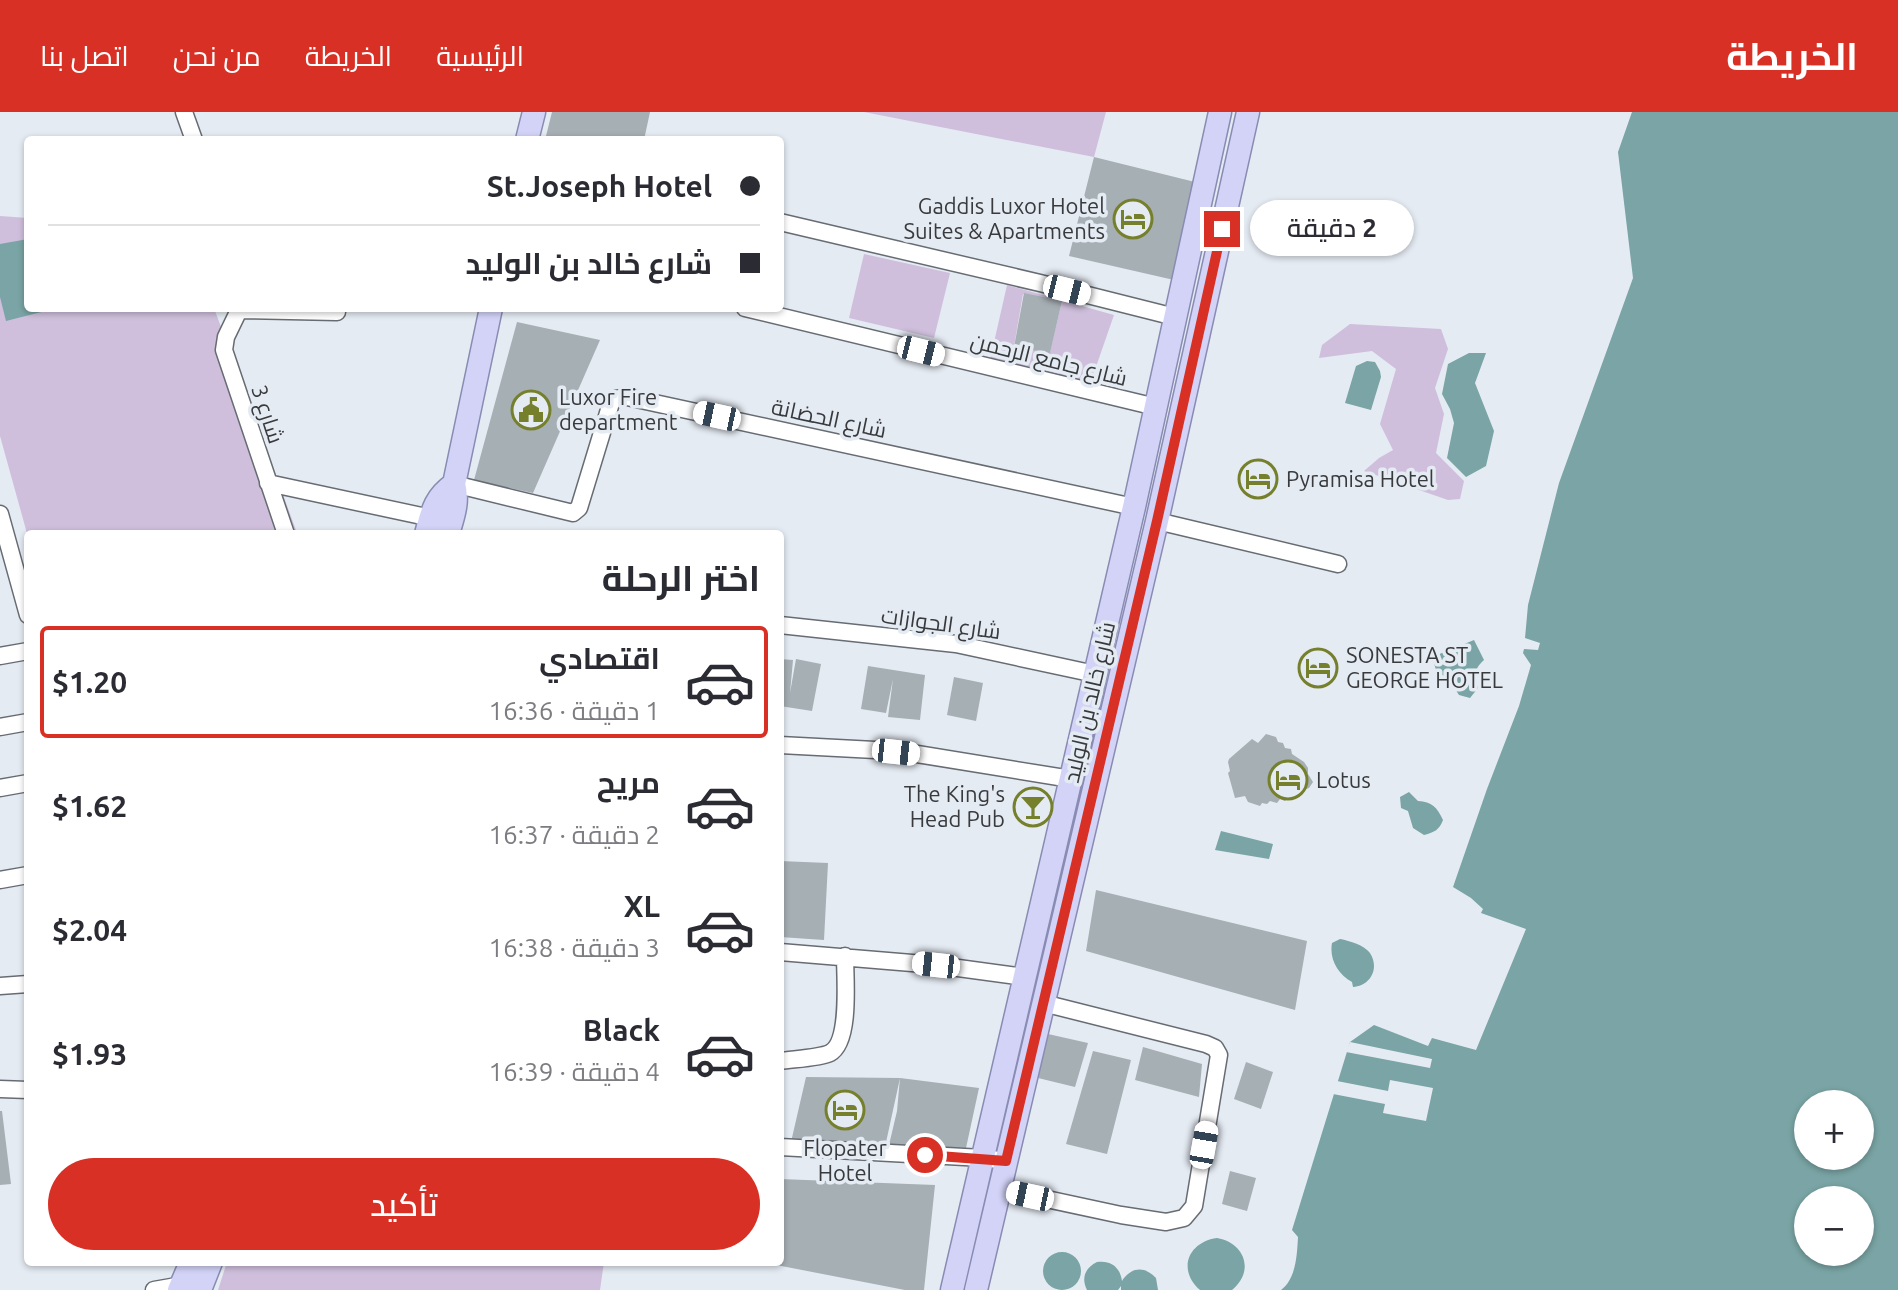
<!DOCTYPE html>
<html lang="ar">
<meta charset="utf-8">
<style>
:root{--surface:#fff;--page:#f2f2f3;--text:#2b2b33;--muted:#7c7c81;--line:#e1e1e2;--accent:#d93025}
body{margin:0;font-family:Ubuntu,Cairo,sans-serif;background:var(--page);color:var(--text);direction:rtl;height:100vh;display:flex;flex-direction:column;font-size:30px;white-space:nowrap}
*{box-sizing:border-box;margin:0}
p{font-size:26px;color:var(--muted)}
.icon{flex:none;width:44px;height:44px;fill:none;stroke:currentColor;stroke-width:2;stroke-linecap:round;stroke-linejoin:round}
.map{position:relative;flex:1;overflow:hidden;direction:ltr}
.side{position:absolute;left:24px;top:418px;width:760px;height:736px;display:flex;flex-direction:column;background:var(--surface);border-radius:8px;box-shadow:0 2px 6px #0004;direction:rtl}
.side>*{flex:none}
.hud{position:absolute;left:24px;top:24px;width:760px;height:176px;border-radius:8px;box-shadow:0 2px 6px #0004;direction:rtl;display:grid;align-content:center;height:176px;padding:0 24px;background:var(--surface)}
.tools{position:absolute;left:1794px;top:978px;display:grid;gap:16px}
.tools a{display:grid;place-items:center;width:80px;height:80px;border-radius:50%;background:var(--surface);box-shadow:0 2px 6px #0004;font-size:40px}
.end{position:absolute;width:36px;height:36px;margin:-18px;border:10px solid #d93025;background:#fff;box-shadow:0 0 0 4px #fff}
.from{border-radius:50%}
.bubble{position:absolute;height:56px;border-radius:28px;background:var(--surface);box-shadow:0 2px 6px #0004;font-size:26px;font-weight:600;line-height:56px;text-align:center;direction:rtl}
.car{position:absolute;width:24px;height:48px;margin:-24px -12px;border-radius:10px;box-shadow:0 0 6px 2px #0007;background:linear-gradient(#fff 24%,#345 0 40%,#fff 0 76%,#345 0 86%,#fff 0)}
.hud b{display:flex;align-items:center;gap:28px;height:76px;font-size:30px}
.hud b+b{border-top:2px solid var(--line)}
.hud i{width:20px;height:20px;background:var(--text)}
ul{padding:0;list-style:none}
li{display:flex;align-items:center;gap:24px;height:112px;margin:0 16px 12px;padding:0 8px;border:4px solid transparent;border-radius:8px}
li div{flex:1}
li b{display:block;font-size:30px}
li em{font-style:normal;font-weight:600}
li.selected{border-color:var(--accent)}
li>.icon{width:72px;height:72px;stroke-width:1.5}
h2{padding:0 24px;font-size:36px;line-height:96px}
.primary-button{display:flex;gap:16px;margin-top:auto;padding:16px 24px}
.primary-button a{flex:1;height:92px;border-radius:48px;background:var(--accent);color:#fff;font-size:32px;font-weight:600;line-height:92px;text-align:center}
header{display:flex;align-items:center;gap:48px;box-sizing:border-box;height:112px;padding:0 40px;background:var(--accent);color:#fff}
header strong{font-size:38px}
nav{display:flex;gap:44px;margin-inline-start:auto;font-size:28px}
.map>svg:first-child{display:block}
</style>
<header>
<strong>الخريطة</strong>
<nav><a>الرئيسية</a><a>الخريطة</a><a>من نحن</a><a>اتصل بنا</a></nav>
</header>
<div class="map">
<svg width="1898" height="1178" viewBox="0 0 1898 1178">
<rect width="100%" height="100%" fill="#e5ebf3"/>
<!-- green -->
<path fill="#cfbfdc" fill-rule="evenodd" d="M864 0H1106L1094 45Z
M0 104 28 106V196H214L296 418 278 422H28V425L0 324Z
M864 142 950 161 934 226 849 206Z
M1007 173 1114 203 1090 272 990 248ZM1023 182 1062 189 1050 240 1014 234Z
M1350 212 1441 217 1448 237 1435 276 1444 302 1436 341 1464 369 1460 387 1448 388 1364 359 1379 346 1393 338 1380 312 1396 257 1372 239 1319 246 1322 233Z
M227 1150H604L600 1178H218Z"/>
<!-- water -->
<path fill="#7aa4a5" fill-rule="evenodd" d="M1632 0H1898V1178H1281C1296 1167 1297 1143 1298 1125L1292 1118 1350 930 1374 913 1428 934 1432 926 1476 938 1526 817 1481 801 1483 797 1471 786 1453 775 1487 677 1519 594 1531 553 1523 541 1524 537 1538 538 1540 531 1525 526 1528 493 1559 371 1633 166 1618 40ZM1808 992H1860V1044H1808ZM1808 1088H1860V1140H1808Z
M28 127V196H57L6 209 0 185V132Z
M1469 241H1486L1475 271 1494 319 1486 354 1466 365 1447 346 1454 311 1450 297 1442 282 1448 252Z
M1367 249 1375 250 1380 259 1381 265 1371 298 1345 291 1356 254Z
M1474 528 1484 548C1474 557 1474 563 1478 576L1470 586 1459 583 1448 566 1437 561 1432 545Z
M1409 680 1418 689C1432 690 1437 695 1443 708 1439 718 1435 720 1424 723L1413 716 1408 699 1401 696 1400 685Z
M1221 719 1273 732 1269 747 1215 738Z
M1340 827C1350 829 1364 833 1370 841 1380 857 1370 874 1353 875L1352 870C1338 862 1329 847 1332 831Z
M1217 1126C1245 1131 1255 1159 1232 1178H1200C1177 1158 1188 1130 1217 1126Z
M1043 1159a19 19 0 1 1 38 0a19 19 0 1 1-38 0Z
M1097 1150C1111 1148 1120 1155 1122 1169 1130 1156 1144 1153 1156 1166L1158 1178H1121V1174L1118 1178H1087C1081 1166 1085 1156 1097 1150Z"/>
<!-- pier -->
<path fill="#e5ebf3" d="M1350 930 1432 947 1430 956 1346 940Z
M1390 968 1433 976 1426 1009 1383 1001 1385 992 1333 982 1337 969 1388 979Z"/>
<!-- building -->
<path fill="#a6afb4" d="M552 0H650L644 28H545Z
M1094 45 1195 70 1174 168 1069 144Z
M1024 181 1062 189 1050 241 1014 235Z
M517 210 600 228 533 381 474 368Z
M780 547 793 548 790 581 796 547 821 552 812 599 780 594Z
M868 554 925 563 920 608 888 605 893 567 886 601 861 597Z
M954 565 983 571 976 609 947 603Z
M1266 622 1276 625 1278 630 1283 631 1285 636 1291 637 1292 642 1304 650 1308 656V662L1313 670 1309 676 1303 678 1295 687 1288 685 1285 689 1280 687 1277 691 1270 689 1267 692 1262 691 1260 694 1248 690 1245 684 1235 686 1228 661 1230 659 1228 650 1229 647 1252 627 1258 631Z
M780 749 828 751 824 828 780 825Z
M1096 778 1307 829 1295 898 1086 839Z
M1048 922 1088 931 1075 975 1038 966Z
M1143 935 1202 952 1199 985 1135 968Z
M1093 939 1131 948 1107 1042 1066 1032Z
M1246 950 1273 960 1261 997 1234 987Z
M806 965 900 966 885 1035 791 1030Z
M900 966 979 976 966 1036 889 1033 897 999Z
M0 999H2L11 1072 0 1073Z
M1230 1059 1256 1066 1247 1099 1222 1092Z
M780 1067 935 1073 924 1178H905L766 1151V1150H780Z"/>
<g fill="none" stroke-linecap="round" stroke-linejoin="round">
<defs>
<path id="minor" d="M184 0 194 28
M780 110 1040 171 1175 205
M240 196 226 225 224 238 286 422
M745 196 1156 295
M240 198 337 200
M268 371 431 406
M454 372 573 401 579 396 611 291 615 287 627 285 1134 395
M0 402 28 503
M1157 409 1338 452
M780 513 956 532 1095 562
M0 544 28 539
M0 615 28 610
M780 633 875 638 917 642 1071 667
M0 676 28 671
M0 768 28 763
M780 840 936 853 1025 865
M0 874 28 872
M780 949C793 947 820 946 830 941 851 930 845 865 845 844
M0 977 28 978
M780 1035 983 1046 1006 1049
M1000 1077 1121 1103 1166 1110 1184 1106 1194 1094 1219 943 1215 936 1206 932 1043 891
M154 1178 188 1172"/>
<path id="major" d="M527 28 534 0
M426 422C432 400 434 386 454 372
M448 422C453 405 459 390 454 372L491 196
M179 1178 191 1150
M200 1178 211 1150
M952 1178 1134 395 1220 0
M976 1178 1157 409 1248 0"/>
</defs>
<!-- minor casing -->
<use href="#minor" stroke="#676c73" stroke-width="19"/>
<!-- major casing -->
<use href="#major" stroke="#898bb2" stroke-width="25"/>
<!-- minor -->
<use href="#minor" stroke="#fff" stroke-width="16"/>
<!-- major -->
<use href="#major" stroke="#d2d3f7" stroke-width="22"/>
</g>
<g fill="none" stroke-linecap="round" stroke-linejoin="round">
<!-- route -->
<path stroke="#d93025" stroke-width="10" d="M925 1043 1006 1049 1157 409 1222 117"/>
</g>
<!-- icons -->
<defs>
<symbol id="hotel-ring" viewBox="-11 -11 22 22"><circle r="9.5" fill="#e5ebf3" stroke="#76802c" stroke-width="1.5"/><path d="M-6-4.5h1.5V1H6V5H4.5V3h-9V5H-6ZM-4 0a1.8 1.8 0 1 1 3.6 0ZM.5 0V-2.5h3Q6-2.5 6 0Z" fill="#76802c"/></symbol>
<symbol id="civic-ring" viewBox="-11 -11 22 22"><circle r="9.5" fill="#e5ebf3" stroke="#76802c" stroke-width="1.5"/><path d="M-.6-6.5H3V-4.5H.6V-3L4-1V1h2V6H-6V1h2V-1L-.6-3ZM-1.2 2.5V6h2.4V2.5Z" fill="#76802c"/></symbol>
<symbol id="bar-ring" viewBox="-11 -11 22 22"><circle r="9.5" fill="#e5ebf3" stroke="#76802c" stroke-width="1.5"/><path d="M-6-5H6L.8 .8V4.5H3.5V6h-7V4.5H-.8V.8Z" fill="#76802c"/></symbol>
</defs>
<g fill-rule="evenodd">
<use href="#hotel-ring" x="1111" y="85" width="44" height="44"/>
<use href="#civic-ring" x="509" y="276" width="44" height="44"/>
<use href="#hotel-ring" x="1236" y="345" width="44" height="44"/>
<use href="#hotel-ring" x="1296" y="534" width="44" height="44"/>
<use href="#hotel-ring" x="1266" y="646" width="44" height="44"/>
<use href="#bar-ring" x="1011" y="673" width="44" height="44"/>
<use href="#hotel-ring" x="823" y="976" width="44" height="44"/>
</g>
<g text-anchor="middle" stroke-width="7" stroke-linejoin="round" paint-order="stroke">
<!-- poi labels -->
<g font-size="22" fill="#383a3d" stroke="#e5ebf3" text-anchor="start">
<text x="1105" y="102" text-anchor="end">Gaddis Luxor Hotel<tspan x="1105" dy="25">Suites &amp; Apartments</tspan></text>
<text x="559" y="293">Luxor Fire<tspan x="559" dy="25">department</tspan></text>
<text x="1286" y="375">Pyramisa Hotel</text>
<text x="1346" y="551">SONESTA ST<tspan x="1346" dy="25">GEORGE HOTEL</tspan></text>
<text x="1316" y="676">Lotus</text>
<text x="1005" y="690" text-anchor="end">The King's<tspan x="1005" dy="25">Head Pub</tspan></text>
<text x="845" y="1044" text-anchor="middle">Flopater<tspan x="845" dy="25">Hotel</tspan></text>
</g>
<!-- street labels -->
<g font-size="22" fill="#383a3d" stroke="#e5ebf3">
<text transform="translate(1049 247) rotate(14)" y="8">شارع جامع الرحمن</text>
<text transform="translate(268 302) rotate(72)" y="8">شارع 3</text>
<text transform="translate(829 306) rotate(12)" y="8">شارع الحضانة</text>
<text transform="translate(941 511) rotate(8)" y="8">شارع الجوازات</text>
<text transform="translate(1089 590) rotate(-77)" y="8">شارع خالد بن الوليد</text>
</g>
</g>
</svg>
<div class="tools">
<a>+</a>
<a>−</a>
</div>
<i class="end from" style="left:925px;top:1043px"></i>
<i class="end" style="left:1222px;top:117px"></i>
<div class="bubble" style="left:1250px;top:88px;width:164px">2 دقيقة</div>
<i class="car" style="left:1067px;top:178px;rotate:104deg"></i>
<i class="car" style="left:921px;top:239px;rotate:104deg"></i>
<i class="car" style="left:717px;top:304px;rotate:282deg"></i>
<i class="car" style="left:896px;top:640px;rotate:96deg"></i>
<i class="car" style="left:936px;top:853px;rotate:276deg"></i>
<i class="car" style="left:1204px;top:1033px;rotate:10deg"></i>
<i class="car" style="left:1030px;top:1084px;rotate:282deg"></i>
<div class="hud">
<b><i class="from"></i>St.Joseph Hotel</b>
<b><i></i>شارع خالد بن الوليد</b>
</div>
<section class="side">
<h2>اختر الرحلة</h2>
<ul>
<li class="selected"><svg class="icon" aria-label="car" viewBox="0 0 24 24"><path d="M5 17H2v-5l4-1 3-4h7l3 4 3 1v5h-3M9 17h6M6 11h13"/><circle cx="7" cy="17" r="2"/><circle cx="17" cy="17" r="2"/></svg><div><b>اقتصادي</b><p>1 دقيقة · 16:36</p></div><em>$1.20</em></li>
<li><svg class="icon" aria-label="car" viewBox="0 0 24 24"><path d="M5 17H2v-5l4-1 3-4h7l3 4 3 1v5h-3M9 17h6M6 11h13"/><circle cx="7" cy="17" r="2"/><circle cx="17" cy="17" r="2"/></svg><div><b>مريح</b><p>2 دقيقة · 16:37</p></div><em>$1.62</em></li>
<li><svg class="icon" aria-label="car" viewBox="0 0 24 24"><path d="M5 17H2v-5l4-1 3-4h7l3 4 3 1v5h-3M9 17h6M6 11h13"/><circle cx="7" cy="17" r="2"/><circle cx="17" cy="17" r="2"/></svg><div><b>XL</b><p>3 دقيقة · 16:38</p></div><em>$2.04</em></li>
<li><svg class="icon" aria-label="car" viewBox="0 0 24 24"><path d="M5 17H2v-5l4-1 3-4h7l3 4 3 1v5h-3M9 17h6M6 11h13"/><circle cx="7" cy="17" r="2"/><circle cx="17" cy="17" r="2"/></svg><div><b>Black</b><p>4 دقيقة · 16:39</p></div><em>$1.93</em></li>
</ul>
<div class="primary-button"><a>تأكيد</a></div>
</section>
</div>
